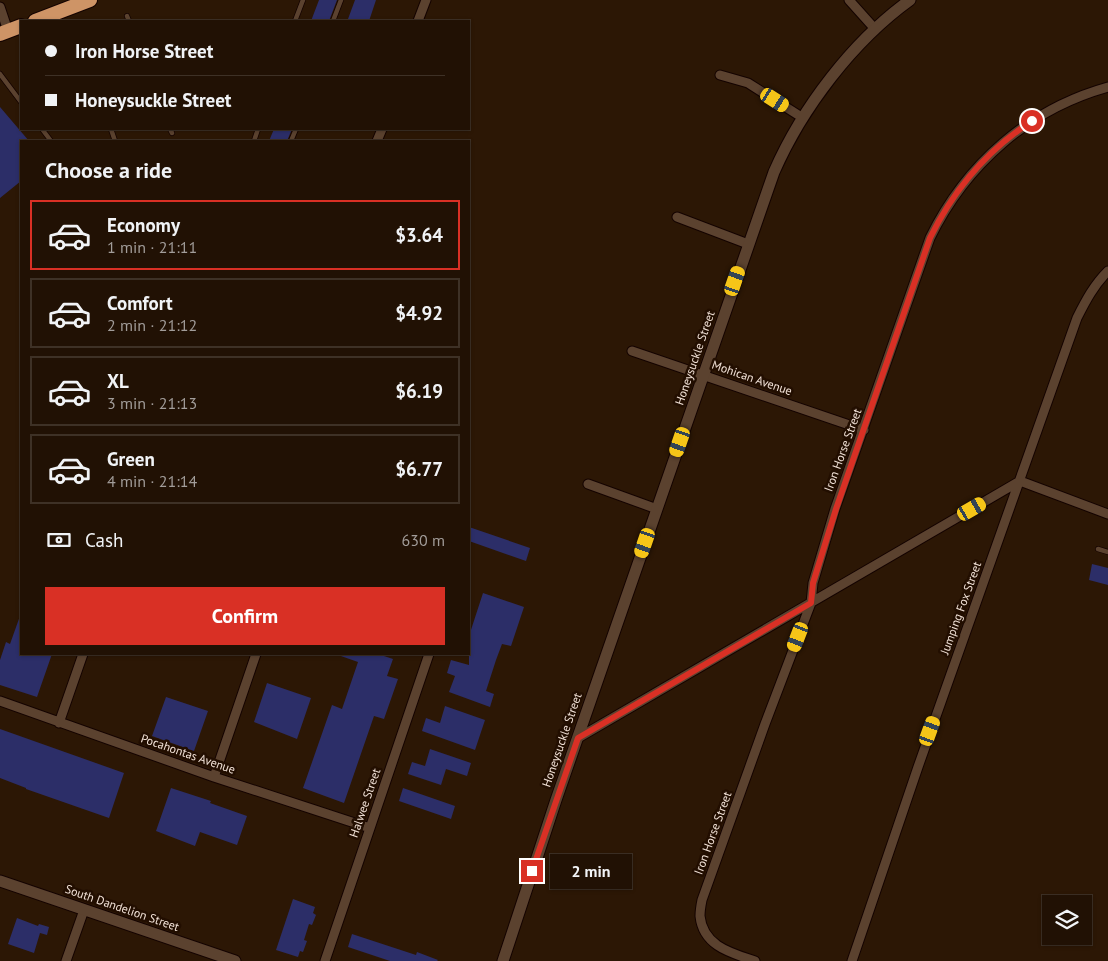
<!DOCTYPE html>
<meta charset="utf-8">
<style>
:root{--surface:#211104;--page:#291a0e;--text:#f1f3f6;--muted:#a29d9a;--line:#3e3126;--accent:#d93025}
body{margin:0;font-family:"PT Sans",sans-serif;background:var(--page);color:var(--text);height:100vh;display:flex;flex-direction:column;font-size:19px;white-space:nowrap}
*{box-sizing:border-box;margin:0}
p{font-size:16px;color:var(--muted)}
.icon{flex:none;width:28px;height:28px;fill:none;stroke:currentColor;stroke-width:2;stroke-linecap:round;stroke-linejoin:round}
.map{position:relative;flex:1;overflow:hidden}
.drawer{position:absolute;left:20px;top:140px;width:450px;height:515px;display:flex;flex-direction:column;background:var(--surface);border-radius:0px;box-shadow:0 1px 4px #0004,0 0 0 1px var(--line)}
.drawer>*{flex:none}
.guide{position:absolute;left:20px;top:20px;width:450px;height:110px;border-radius:0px;box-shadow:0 1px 4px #0004,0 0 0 1px var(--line);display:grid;align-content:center;height:110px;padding:0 25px;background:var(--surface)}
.buttons{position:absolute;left:1042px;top:895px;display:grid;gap:10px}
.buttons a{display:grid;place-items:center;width:50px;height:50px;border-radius:0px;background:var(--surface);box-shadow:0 1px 4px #0004,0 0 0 1px var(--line);font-size:25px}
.end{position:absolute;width:22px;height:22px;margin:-11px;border:6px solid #d93025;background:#fff;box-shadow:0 0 0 2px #fff}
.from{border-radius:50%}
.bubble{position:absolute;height:35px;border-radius:0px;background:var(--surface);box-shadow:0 1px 4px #0004,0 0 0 1px var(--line);font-size:16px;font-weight:700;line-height:35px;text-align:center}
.car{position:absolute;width:15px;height:30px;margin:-15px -8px;border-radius:6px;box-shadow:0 0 4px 1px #0007;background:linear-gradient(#f5c518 24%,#345 0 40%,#f5c518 0 76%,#345 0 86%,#f5c518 0)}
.guide b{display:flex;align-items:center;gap:18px;height:48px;font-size:19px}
.guide b+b{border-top:1px solid var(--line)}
.guide i{width:12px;height:12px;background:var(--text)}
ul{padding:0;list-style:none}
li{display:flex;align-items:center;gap:15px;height:70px;margin:0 10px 8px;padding:0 15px;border:2px solid var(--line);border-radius:0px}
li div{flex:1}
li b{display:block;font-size:19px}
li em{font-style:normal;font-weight:700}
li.current{border-color:var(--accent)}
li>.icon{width:45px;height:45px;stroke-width:1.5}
h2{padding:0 25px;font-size:22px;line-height:60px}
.pay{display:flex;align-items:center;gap:12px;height:55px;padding:0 25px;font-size:19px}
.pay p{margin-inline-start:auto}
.action{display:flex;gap:10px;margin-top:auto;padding:10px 25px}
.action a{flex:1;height:58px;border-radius:0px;background:var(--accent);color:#fff;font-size:20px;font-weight:700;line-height:58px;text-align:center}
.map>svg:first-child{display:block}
</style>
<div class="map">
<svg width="1108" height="961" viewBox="0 0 1108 961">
<rect width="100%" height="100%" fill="#2c1705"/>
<!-- building -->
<path fill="#2c2e68" d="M319 0H337L329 21H311Z
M355 0H376L369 21H356L348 19Z
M0 107 29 141H21V181L0 198Z
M274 129H292L287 141H269Z
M469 527 530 548 526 561 469 541Z
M1092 564 1108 568V585L1089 580Z
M483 593 524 607 511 646 502 644 496 660 486 691 494 694 490 707 449 692 455 676 447 673 451 660 469 665V636Z
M20 616 21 617V654H52L37 697 0 685V660L6 642 10 644Z
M338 654H378L393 659 387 676 398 679 384 719 374 716 344 803 303 788 332 705 342 709 358 662 338 655Z
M267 683 311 698 297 739 254 722Z
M166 697 208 711 194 751 152 736Z
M445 706 485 720 475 750 422 731 426 718 440 723Z
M0 729 124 773 109 818 26 789V788L0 778Z
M430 749 471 763 467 776 446 769 441 785 408 774 412 762 425 766Z
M171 788 211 801 210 803 247 816 237 845 200 832 195 846 156 831Z
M403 788 455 806 451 819 399 801Z
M293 899 315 907 313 913 316 915 312 925 309 924 304 940 307 941 303 952 300 951 298 957 276 950Z
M17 918 38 926 39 924 49 927 47 935 40 933 34 953 8 944Z
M352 934 416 955 417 952 438 960 437 961H390L348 947Z"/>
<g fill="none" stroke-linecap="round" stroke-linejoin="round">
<defs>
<path id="service" d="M127 16 129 21
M295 21 303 0
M333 21 341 0
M0 74 21 102
M42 129 51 141
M111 129 115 141
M170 129 172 133
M254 141 258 129
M291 141 296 129
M1098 549 1108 552"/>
<path id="minor" d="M849 0 875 29
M0 7 8 31
M418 21 426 0
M720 75 748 83 803 118
M377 141 382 129
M677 217 748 244
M632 351 864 430
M588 484 657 509
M0 701 214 777 370 828
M59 723 83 654
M578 738 1020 481 1108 514
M214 777 256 654
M66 961 84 910
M325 961 429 654
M755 961C731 953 703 946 700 916 700 911 701 905 702 900L765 724 811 603 813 583 835 509 930 238C966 164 1029 109 1108 87
M852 961 918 767 1077 318C1086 300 1094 285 1108 271"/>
<path id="tertiary" d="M0 881 235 961
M503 961 556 800 774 172C802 108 853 41 910 0"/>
<path id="trunk" d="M35 21 90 0
M0 34 21 26"/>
</defs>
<!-- service casing -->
<use href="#service" stroke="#140300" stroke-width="6"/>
<!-- minor casing -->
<use href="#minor" stroke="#140300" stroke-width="11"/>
<!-- tertiary casing -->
<use href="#tertiary" stroke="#140300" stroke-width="13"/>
<!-- trunk casing -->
<use href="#trunk" stroke="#140300" stroke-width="16"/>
<!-- service -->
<use href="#service" stroke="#5b422f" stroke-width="4.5"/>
<!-- minor -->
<use href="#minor" stroke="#5b422f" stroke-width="9"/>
<!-- tertiary -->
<use href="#tertiary" stroke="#5b422f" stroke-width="11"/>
<!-- trunk -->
<use href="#trunk" stroke="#ce9466" stroke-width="14"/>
</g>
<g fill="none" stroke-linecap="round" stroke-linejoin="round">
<!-- route -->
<path stroke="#d93025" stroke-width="6" d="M532 871 578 738 811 603 813 583 836 509 930 238C953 191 987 150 1032 121"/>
</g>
<g text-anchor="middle" stroke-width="5" stroke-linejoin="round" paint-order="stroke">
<!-- street labels -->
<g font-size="12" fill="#f1e1d6" stroke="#220e00">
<text transform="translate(695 358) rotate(-71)" y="4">Honeysuckle Street</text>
<text transform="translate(752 378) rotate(19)" y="4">Mohican Avenue</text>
<text transform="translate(843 450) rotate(-70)" y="4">Iron Horse Street</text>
<text transform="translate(961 608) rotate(-70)" y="4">Jumping Fox Street</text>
<text transform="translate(562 740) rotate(-71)" y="4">Honeysuckle Street</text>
<text transform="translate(188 754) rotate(19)" y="4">Pocahontas Avenue</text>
<text transform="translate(365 803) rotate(-71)" y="4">Halwee Street</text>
<text transform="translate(713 833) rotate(-70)" y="4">Iron Horse Street</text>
<text transform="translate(122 908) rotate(19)" y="4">South Dandelion Street</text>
</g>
</g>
</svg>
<div class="buttons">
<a><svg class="icon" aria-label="layers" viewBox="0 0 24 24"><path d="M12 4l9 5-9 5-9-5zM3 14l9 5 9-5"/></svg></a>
</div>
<i class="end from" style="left:1032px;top:121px"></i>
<i class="end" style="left:532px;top:871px"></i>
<div class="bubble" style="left:550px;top:854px;width:82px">2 min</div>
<i class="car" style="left:775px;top:100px;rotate:122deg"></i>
<i class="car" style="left:735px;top:281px;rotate:19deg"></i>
<i class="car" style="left:680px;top:442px;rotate:199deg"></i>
<i class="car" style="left:972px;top:509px;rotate:60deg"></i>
<i class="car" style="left:645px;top:543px;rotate:199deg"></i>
<i class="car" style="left:798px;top:637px;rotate:201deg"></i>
<i class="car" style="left:930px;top:731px;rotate:20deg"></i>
<div class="guide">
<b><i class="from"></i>Iron Horse Street</b>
<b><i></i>Honeysuckle Street</b>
</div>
<section class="drawer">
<h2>Choose a ride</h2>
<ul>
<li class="current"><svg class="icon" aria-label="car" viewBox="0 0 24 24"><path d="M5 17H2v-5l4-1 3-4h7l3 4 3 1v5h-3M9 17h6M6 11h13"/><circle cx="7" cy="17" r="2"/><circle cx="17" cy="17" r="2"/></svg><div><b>Economy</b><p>1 min · 21:11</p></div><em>$3.64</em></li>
<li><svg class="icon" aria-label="car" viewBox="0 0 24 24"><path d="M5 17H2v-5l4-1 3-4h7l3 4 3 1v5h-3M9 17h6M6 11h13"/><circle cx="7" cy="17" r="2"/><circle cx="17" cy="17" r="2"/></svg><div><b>Comfort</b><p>2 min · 21:12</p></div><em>$4.92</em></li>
<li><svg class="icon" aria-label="car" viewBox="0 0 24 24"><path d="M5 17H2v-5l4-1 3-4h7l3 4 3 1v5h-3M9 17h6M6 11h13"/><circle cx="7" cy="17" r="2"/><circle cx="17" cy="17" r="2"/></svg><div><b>XL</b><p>3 min · 21:13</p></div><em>$6.19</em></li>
<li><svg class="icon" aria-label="car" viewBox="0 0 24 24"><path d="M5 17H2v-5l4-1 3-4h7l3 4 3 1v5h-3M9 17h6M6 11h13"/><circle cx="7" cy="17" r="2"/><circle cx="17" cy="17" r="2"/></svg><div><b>Green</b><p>4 min · 21:14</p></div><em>$6.77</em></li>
</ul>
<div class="pay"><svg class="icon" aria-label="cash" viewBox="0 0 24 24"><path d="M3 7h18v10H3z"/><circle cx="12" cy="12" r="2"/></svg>Cash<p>630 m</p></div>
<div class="action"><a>Confirm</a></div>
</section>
</div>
